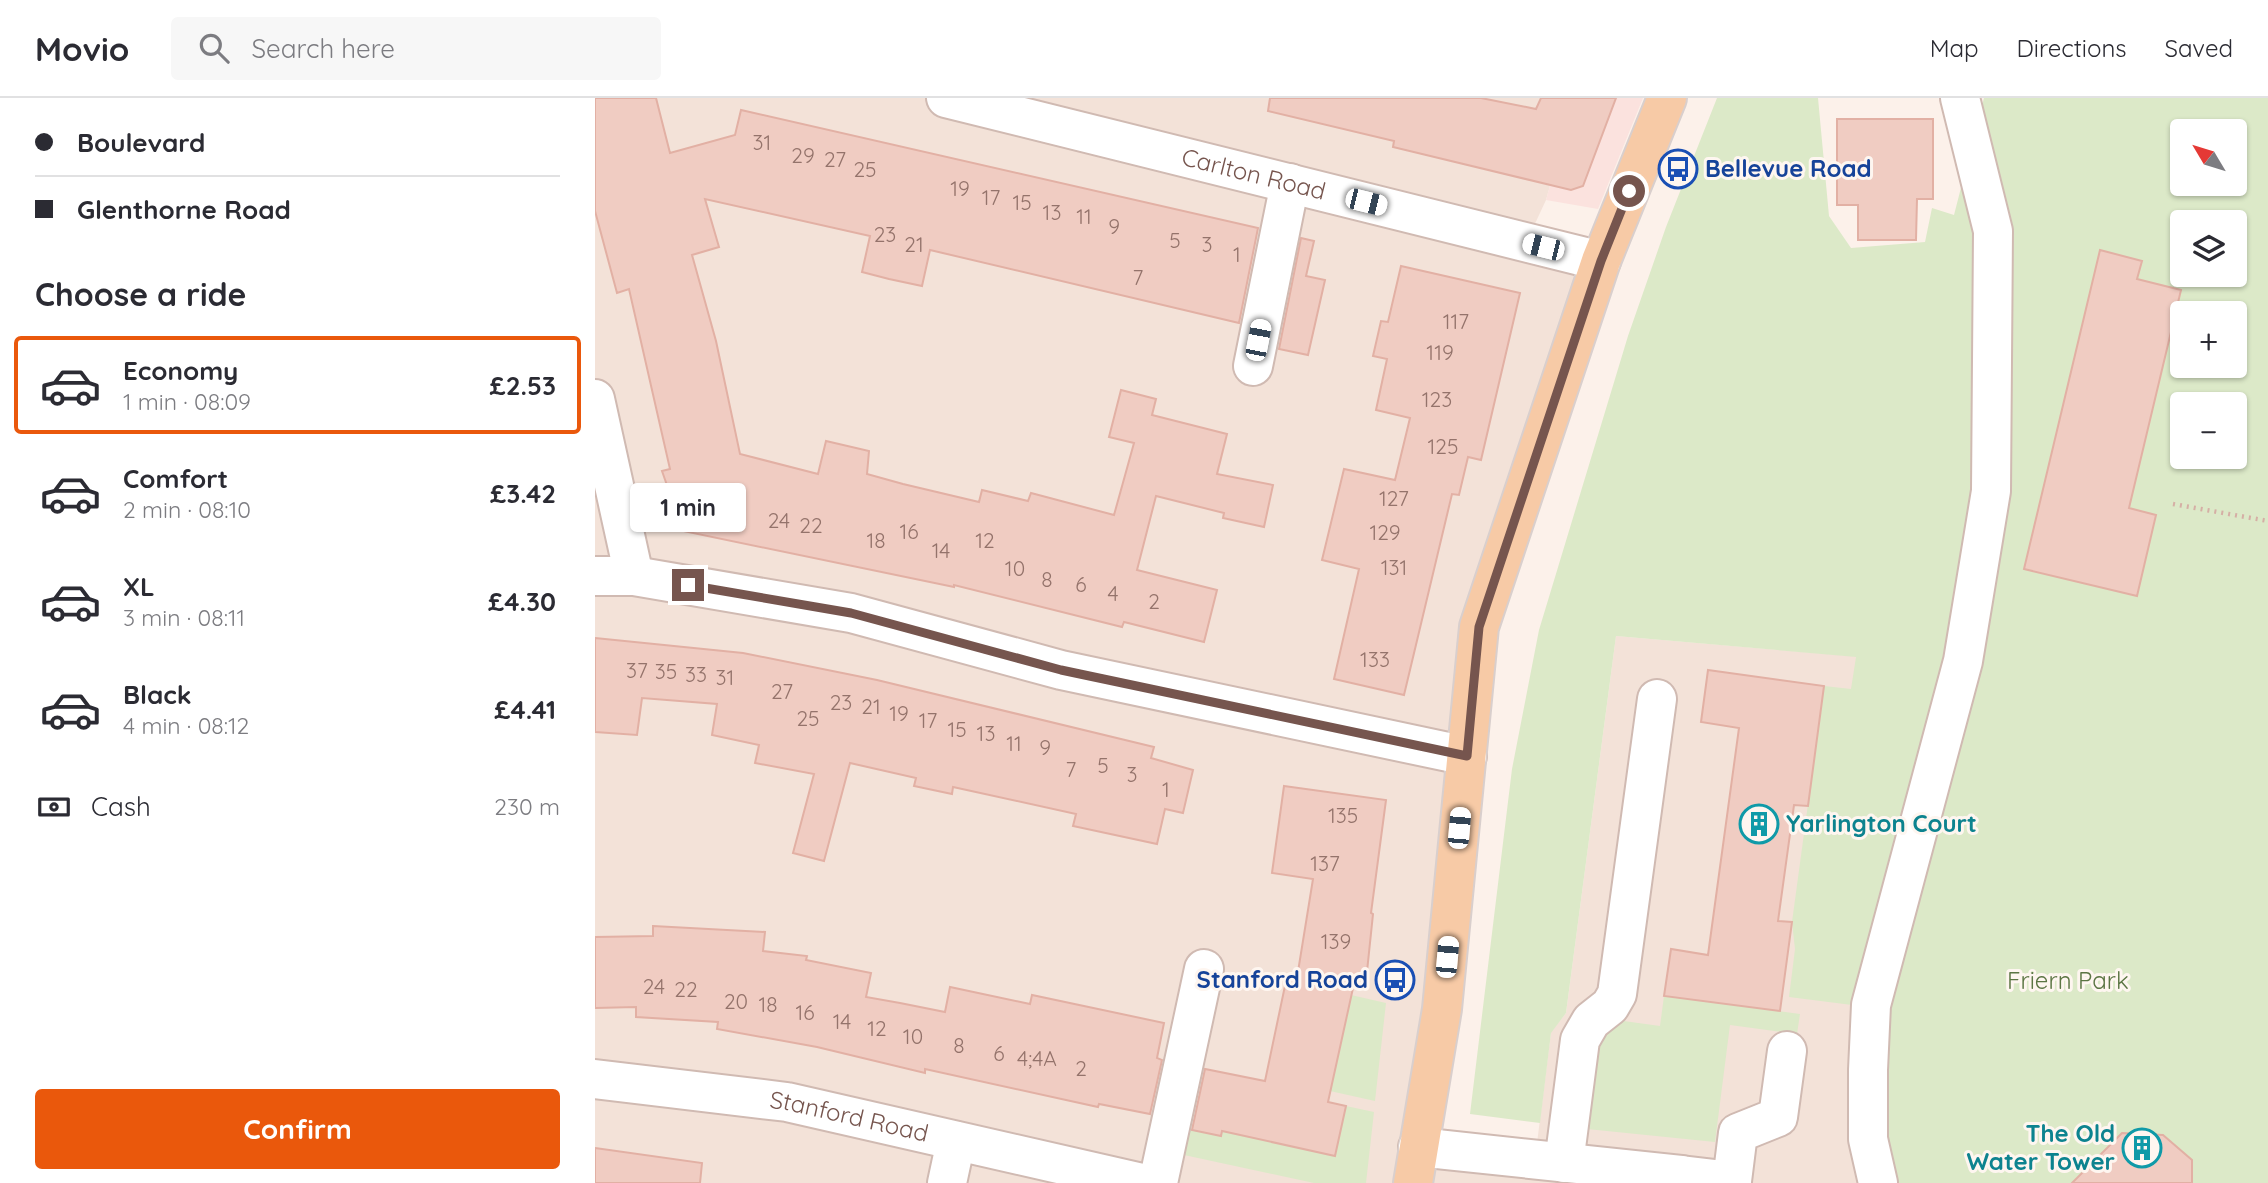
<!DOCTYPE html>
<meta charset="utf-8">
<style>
:root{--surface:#fff;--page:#f7f7f7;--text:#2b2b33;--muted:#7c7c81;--line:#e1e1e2;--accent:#ea580c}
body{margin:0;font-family:Quicksand,sans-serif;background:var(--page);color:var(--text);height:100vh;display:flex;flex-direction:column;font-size:26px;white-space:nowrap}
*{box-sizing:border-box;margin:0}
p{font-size:23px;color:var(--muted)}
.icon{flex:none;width:38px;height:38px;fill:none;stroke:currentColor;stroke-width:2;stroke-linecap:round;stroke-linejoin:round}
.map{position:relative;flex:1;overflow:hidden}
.drawer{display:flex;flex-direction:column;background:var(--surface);width:595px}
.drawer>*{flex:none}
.top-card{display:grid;align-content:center;height:154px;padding:0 35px;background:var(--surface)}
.needle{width:46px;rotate:308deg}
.buttons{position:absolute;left:1575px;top:21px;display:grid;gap:14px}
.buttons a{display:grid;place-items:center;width:77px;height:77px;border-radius:7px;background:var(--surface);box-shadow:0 2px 5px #0004;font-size:35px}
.end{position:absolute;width:32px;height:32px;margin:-16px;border:9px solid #76554e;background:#fff;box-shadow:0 0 0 4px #fff}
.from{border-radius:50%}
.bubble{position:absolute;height:49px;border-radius:7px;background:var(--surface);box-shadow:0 2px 5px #0004;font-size:23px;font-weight:800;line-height:49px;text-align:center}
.car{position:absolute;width:21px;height:42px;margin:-21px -10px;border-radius:9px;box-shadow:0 0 5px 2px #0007;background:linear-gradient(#fff 24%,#345 0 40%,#fff 0 76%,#345 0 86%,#fff 0)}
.top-card b{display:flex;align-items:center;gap:24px;height:66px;font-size:26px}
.top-card b+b{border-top:2px solid var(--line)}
.top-card i{width:18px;height:18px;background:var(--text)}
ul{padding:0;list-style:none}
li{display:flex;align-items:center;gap:21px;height:98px;margin:0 14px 10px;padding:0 21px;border:4px solid transparent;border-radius:7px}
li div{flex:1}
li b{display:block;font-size:26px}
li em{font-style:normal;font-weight:800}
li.selected{border-color:var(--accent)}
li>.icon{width:63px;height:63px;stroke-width:1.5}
h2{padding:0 35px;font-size:32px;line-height:84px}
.pay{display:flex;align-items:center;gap:18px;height:77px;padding:0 35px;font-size:26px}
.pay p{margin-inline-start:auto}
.action{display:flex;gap:14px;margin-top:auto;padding:14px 35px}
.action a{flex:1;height:80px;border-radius:7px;background:var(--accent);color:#fff;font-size:28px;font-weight:800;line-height:80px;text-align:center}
header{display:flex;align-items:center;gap:42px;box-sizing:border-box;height:98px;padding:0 35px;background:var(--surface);border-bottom:2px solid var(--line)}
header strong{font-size:33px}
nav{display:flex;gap:38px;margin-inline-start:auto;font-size:24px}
.search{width:490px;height:63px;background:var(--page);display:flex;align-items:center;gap:18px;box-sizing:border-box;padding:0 24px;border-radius:7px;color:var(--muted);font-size:26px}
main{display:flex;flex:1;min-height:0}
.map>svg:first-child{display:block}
</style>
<header>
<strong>Movio</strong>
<div class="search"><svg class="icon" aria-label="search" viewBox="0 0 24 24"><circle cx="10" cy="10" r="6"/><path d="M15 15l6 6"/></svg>Search here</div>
<nav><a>Map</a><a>Directions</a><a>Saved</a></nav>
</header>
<main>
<section class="drawer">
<div class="top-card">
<b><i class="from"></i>Boulevard</b>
<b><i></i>Glenthorne Road</b>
</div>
<h2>Choose a ride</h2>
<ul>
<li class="selected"><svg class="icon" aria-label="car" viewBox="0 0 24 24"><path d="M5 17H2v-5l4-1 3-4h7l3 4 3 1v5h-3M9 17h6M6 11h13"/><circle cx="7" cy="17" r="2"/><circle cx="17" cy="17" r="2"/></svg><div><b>Economy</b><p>1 min · 08:09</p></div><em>£2.53</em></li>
<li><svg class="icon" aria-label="car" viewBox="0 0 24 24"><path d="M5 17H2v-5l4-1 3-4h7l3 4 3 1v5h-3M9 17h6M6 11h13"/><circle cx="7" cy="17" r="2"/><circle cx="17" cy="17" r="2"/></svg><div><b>Comfort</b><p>2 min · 08:10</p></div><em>£3.42</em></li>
<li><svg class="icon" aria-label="car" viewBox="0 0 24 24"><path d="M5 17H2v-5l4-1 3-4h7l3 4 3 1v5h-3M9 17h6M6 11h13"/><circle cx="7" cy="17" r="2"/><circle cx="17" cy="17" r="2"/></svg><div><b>XL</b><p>3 min · 08:11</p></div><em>£4.30</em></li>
<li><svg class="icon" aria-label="car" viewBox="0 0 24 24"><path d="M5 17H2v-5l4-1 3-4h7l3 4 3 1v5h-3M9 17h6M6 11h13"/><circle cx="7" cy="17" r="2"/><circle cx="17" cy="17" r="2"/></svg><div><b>Black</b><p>4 min · 08:12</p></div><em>£4.41</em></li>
</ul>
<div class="pay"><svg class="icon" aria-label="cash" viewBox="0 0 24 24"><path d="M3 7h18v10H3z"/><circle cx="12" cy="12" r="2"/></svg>Cash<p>230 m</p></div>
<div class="action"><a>Confirm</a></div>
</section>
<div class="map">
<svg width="1673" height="1085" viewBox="0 0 1673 1085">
<rect width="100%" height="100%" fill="#fcf1ea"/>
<!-- residential -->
<path fill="#f3e2d8" d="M0 0H982L974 19 951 102 931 145 1006 163 884 529 822 1049 940 1061 956 934 971 915 1021 538 1348 566 1264 1085H0Z"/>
<!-- commercial -->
<path fill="#fbe2de" d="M982 0H1048L1003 111 951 102 974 19Z"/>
<!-- green -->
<path fill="#dce9c8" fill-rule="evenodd" d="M1122 0H1223L1234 118 1256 150 1330 144 1337 110 1359 117 1389 0H1673V1085H1264L1257 907 1194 899 1200 851 1197 824 1229 588 1256 591 1261 559 1021 538 971 915 956 935 945 1025 875 1016 917 671 944 532 1033 238 1071 129ZM1587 33H1640V86H1587ZM1587 124H1640V177H1587ZM1587 215H1640V268H1587ZM1587 306H1640V359H1587Z
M756 897 791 905 780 1003 735 993Z
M1069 898 1205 916 1202 936 1135 927 1120 1044 992 1031 1007 920 1065 928Z
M751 1008 779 1014 771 1085H719L589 1057 595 1031 626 1038 627 1033 740 1058Z"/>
<!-- building -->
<path fill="#f0ccc2" stroke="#e2b0a4" stroke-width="2" d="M0 0H61L75 55 140 37 146 12 663 130 644 225 335 152 327 188 294 181 267 174 275 138 110 101 124 149 97 157 121 243 145 356 223 376 231 343 274 353 272 376 308 386 384 404 387 392 433 403 436 395 519 417 539 345 514 339 526 292 561 301 557 317 632 336 622 376 678 387 669 429 628 420 629 415 561 398 542 472 622 492 609 544 529 524 527 529 359 487V489L88 433 67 373 75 371 34 191 22 195 0 113Z
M675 0H886L941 11 946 0H1021L988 88 976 92 798 49 799 43 673 13Z
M1242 21H1338V101H1322L1321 142H1263V107H1242Z
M706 140 719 143 711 178 730 182 713 257 684 251Z
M1505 152 1547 163 1542 181 1586 192 1534 410 1561 417 1542 498 1429 471Z
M806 168 925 195 886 362 873 359 864 397 857 396 809 597 739 581 764 471 727 462 749 371 800 382 815 320 781 312 792 261 778 258 786 223 793 224Z
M0 540 148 555 282 582 559 649 556 660 598 672 588 715 570 711 562 746 478 728 481 716 358 689 357 696 319 688 321 680 255 665 229 763 198 755 219 676 160 665 164 647 117 637 122 606 47 600 42 637 0 634Z
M1113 572 1229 588 1213 708 1199 707 1183 823 1197 824 1185 913 1069 898 1076 851 1113 857 1144 630 1106 624Z
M689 688 791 702 776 815 778 816 771 883 760 881 733 1004 751 1008 740 1058 627 1033 626 1038 597 1032 610 971 670 983 691 883 701 886 718 781 677 775Z
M58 828 170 834 168 853 212 858 211 862 276 875 271 899 305 905 350 914 355 889 435 906 437 897 569 925 562 960 567 962 555 1016 504 1006 503 1009 330 971V975L222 949 122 931 123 924 41 919V909L0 910V839L58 838Z
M1527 1035 1568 1037 1597 1062V1085H1477Z
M0 1050 107 1065 105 1085H0Z"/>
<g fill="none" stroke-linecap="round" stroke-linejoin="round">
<defs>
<g id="minor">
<path id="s1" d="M351 0 1006 163"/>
<path d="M658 268 695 85"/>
<path d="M0 301 39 478"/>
<path d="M0 478H39L256 515 466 572 872 658"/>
<path id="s2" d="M0 981 192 1004 547 1085"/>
<path d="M823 1049 1086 1077 1085 1085"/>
<path d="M969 1065 985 942 996 923 1015 908 1022 896 1062 601"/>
<path d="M1086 1077 1137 1083 1143 1035 1183 1019 1192 953"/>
<path d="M352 1085 361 1043"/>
<path d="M563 1085 609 871"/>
<path d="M1283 1085 1273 1041V972L1276 907 1368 563 1396 393 1398 133 1365 0"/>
</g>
<path id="major" d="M818 1085 847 911 884 529 1006 163 1072 0"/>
</defs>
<!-- minor casing -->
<use href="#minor" stroke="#d0bab2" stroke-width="42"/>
<!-- major casing -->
<use href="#major" stroke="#d9cfcd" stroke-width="42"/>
<!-- path -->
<path stroke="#d5afa5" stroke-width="4.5" stroke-dasharray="2 5" stroke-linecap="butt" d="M1578 406 1673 423"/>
<!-- minor -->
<use href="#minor" stroke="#fff" stroke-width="38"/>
<!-- major -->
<use href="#major" stroke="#f7caa6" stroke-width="38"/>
</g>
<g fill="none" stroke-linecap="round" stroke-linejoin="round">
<!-- route -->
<path stroke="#76554e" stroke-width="9" d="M93 487 256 515 466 572 872 658 884 529 1006 163 1034 93"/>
</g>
<!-- icons -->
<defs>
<symbol id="bus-ring" viewBox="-11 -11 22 22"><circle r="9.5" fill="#fef6f0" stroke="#1a4fb4" stroke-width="1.5"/><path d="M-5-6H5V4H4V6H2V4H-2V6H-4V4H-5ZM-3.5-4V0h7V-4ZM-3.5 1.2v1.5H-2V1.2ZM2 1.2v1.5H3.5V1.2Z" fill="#1a4fb4"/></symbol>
<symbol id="building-ring" viewBox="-11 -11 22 22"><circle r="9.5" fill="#fef6f0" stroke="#0f9aa8" stroke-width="1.5"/><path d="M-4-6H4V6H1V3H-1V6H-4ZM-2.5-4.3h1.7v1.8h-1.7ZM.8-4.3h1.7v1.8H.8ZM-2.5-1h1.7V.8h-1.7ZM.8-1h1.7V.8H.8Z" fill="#0f9aa8"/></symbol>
</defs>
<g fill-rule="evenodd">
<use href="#bus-ring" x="1061" y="49" width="44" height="44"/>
<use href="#building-ring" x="1142" y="704" width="44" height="44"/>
<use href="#bus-ring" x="778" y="860" width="44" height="44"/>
<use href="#building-ring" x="1525" y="1028" width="44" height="44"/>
</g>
<g text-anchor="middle" stroke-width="6" stroke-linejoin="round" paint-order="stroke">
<!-- number labels -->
<g font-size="21" fill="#94736b">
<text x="167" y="52">31</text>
<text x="208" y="65">29</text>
<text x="240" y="69">27</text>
<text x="270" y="79">25</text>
<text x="365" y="98">19</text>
<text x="396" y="107">17</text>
<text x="427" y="112">15</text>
<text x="457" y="122">13</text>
<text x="489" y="126">11</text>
<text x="519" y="136">9</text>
<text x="290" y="144">23</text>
<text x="580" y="150">5</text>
<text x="319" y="154">21</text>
<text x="612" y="154">3</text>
<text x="642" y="164">1</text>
<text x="543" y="187">7</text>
<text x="861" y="231">117</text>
<text x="845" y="262">119</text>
<text x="842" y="309">123</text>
<text x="848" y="356">125</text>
<text x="799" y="408">127</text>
<text x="184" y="430">24</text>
<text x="216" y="435">22</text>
<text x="314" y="441">16</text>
<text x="790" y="442">129</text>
<text x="281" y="450">18</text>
<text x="390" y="450">12</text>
<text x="346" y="460">14</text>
<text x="799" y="477">131</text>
<text x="420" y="478">10</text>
<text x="452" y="489">8</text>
<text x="486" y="494">6</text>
<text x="518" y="503">4</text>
<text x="559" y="511">2</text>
<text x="780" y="569">133</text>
<text x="42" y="580">37</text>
<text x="71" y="581">35</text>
<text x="101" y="584">33</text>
<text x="130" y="587">31</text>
<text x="187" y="601">27</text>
<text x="246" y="612">23</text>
<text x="276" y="616">21</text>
<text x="304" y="623">19</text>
<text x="213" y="628">25</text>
<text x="333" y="630">17</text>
<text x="362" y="639">15</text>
<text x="391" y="643">13</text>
<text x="419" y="653">11</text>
<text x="450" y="657">9</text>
<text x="508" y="675">5</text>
<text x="476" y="679">7</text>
<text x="537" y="684">3</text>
<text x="571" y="699">1</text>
<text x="748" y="725">135</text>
<text x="730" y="773">137</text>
<text x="741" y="851">139</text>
<text x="59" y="896">24</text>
<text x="91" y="899">22</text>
<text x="141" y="911">20</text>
<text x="173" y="914">18</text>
<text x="210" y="922">16</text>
<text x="247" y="931">14</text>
<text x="282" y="938">12</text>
<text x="318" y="946">10</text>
<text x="364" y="955">8</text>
<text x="404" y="963">6</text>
<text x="442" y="968">4;4A</text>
<text x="486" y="978">2</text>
</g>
<!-- transit labels -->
<g font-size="24" font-weight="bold" fill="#164399" stroke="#fef6f0" text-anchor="start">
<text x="1110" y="79">Bellevue Road</text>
<text x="773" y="890" text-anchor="end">Stanford Road</text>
</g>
<!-- street labels -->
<g font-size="24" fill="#76554e" stroke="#fef6f0">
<text dy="8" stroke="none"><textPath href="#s1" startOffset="317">Carlton Road</textPath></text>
<text dy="8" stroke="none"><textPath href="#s2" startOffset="257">Stanford Road</textPath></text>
</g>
<!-- culture labels -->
<g font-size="24" font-weight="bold" fill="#0d838f" stroke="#fef6f0" text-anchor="start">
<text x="1191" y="734">Yarlington Court</text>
<text x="1520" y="1044" text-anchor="end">The Old<tspan x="1520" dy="28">Water Tower</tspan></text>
</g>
<!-- park labels -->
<g font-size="24" fill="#5b7543" stroke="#fef6f0">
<text x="1473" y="891">Friern Park</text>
</g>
</g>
</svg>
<div class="buttons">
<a><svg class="needle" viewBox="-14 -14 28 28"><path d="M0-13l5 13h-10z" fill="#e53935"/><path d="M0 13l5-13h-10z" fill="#7c7c81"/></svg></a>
<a><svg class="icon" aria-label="layers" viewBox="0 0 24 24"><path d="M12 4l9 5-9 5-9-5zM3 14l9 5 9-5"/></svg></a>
<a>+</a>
<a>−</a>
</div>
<i class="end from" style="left:1034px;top:93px"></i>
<i class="end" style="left:93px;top:487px"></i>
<div class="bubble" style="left:35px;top:385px;width:116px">1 min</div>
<i class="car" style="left:771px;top:104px;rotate:104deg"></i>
<i class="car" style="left:948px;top:149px;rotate:284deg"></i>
<i class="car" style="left:663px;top:242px;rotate:11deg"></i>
<i class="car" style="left:864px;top:730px;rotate:5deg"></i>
<i class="car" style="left:852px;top:859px;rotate:5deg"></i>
</div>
</main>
